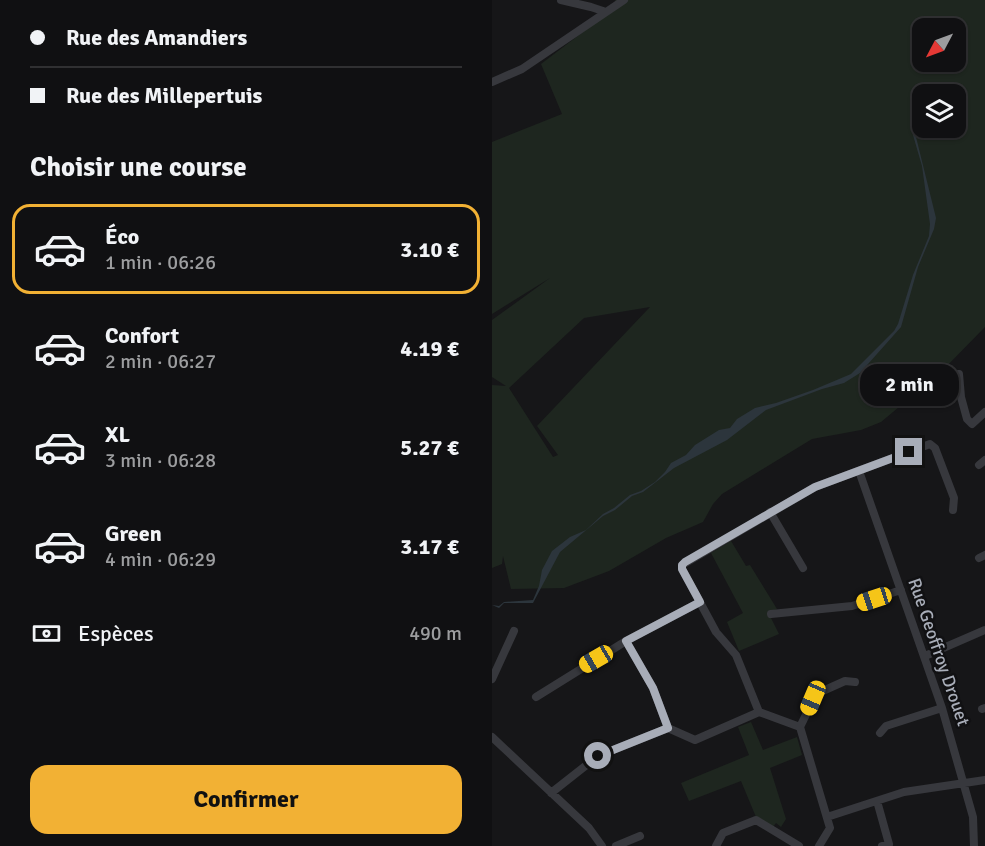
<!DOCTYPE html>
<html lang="fr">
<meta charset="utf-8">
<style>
:root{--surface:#101012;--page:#19191b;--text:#f1f3f6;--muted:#9c9d9f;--line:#303032;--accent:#f2b134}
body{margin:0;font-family:Signika,sans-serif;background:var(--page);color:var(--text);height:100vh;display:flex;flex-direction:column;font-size:22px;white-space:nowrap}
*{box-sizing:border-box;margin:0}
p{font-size:20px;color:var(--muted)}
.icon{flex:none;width:33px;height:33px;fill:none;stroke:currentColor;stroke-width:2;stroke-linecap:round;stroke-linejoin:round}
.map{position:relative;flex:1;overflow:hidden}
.details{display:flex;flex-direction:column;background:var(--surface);width:492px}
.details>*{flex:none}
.hud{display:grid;align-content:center;height:132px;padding:0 30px;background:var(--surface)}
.needle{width:39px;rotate:229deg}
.buttons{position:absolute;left:420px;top:18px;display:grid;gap:12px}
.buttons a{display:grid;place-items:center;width:54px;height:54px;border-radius:12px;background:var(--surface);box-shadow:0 2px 4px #0004,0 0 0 2px var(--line);font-size:30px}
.end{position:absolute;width:27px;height:27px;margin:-14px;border:8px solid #a8adb8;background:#111;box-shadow:0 0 0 3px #111}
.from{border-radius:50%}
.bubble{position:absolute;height:42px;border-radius:18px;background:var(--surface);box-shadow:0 2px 4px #0004,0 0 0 2px var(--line);font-size:20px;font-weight:700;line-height:42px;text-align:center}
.car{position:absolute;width:18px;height:36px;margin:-18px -9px;border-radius:8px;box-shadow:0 0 4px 2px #0007;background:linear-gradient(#f5c518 24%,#345 0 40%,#f5c518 0 76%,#345 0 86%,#f5c518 0)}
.hud b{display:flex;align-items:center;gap:21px;height:57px;font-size:22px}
.hud b+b{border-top:2px solid var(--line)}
.hud i{width:15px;height:15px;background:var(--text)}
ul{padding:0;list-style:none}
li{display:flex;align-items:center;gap:18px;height:90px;margin:0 12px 9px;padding:0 18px;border:3px solid transparent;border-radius:18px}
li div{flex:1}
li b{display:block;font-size:22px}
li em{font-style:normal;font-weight:700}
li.current{border-color:var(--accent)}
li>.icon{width:54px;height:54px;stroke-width:1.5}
h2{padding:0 30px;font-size:27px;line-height:72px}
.pay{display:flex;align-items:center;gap:15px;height:66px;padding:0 30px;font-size:22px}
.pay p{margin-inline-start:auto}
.button{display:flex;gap:12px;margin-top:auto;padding:12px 30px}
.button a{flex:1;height:69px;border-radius:18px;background:var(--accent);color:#111;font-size:24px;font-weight:700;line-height:69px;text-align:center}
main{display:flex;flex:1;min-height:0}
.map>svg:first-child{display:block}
</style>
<main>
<section class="details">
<div class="hud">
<b><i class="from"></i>Rue des Amandiers</b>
<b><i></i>Rue des Millepertuis</b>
</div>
<h2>Choisir une course</h2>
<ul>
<li class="current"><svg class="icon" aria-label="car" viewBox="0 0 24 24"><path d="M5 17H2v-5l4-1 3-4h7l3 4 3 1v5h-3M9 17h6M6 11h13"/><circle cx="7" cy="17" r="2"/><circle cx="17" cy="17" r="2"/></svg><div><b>Éco</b><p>1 min · 06:26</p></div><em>3.10 €</em></li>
<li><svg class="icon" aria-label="car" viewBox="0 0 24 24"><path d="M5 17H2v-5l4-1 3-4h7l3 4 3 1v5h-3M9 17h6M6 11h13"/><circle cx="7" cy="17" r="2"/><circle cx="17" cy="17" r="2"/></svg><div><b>Confort</b><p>2 min · 06:27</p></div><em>4.19 €</em></li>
<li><svg class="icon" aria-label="car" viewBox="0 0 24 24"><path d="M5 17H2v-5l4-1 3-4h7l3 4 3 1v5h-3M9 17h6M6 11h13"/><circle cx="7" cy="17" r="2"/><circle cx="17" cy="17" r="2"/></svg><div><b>XL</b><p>3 min · 06:28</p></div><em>5.27 €</em></li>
<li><svg class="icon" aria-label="car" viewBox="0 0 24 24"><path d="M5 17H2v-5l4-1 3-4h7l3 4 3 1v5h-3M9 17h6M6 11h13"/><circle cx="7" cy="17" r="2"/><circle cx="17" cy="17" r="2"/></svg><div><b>Green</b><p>4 min · 06:29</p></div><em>3.17 €</em></li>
</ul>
<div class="pay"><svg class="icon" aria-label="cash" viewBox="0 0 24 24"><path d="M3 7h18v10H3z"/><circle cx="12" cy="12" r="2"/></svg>Espèces<p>490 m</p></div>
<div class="button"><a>Confirmer</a></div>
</section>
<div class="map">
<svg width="493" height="846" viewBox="0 0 493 846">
<rect width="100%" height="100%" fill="#161618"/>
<!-- green -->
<path fill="#1e261f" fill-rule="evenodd" d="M123 0H493V327L449 372 389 422 369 430 320 439 230 494 221 504 211 522 174 538 117 571 72 588 19 589 11 556 10 564 0 568V385L14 386 0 377V320L58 278 0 314V142L70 114 49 64 125 6ZM430 28H464V62H430ZM430 94H464V128H430ZM158 307 45 426 66 455 61 457 17 388 92 318Z
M239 541 254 566 258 565 285 609 276 612 287 634 247 651 235 622 251 613 219 553Z
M259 722 271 750 305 737 310 755 278 768 294 819 289 827 284 823 281 827 264 817 249 781 197 801 189 783 257 755 246 727Z"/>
<!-- water -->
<path fill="#2c353c" d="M430 118C431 125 424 129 424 137L444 218 442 229 426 267 409 327 368 373 352 383 330 389 274 410 235 440 182 468 151 492 140 496 123 510 111 516 68 552 41 603H12L7 608 0 605 7 606 12 602 41 600 47 586 50 570 60 551 78 537 94 530 111 514 122 508 138 495 149 491 163 482 173 472 179 463 194 455 203 445 227 430 238 428 245 419 263 408 284 403 321 390 359 374 402 331 406 324 421 275 437 236 438 224 430 166 421 135Z"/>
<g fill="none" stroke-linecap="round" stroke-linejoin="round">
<!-- minor -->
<path stroke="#37383d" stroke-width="8" d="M69 0 99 7 114 12
M0 82 30 69 132 0
M467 374 469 397 475 419 480 424 493 412
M487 465 493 460
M367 471 450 708 481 817 482 846
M278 512 311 568
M487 558 493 555
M279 614 360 606 409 590
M134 641 161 688 176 728
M433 656 493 630
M0 679 22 631
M44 697 134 641 208 602
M490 709 493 708
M308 727 324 694 353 681 363 682
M388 733 394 726 450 708
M0 737 97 828 110 846
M59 793 106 756 176 728 203 740 267 712
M385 801 397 844 390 846
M335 817 412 792 493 780
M124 846 148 836
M224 846 231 833 264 820 307 846
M327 846 338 828 308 727 267 712 244 655 224 632 190 569V565L323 487 438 444 443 448 462 498 461 510"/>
</g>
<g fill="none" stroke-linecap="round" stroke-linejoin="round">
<!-- route -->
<path stroke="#a8adb8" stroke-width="8" d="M106 756 176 728 161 688 134 641 208 602 190 569V565L193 562 323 487 417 452"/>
</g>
<g text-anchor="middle" stroke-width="5" stroke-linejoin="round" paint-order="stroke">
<!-- street labels -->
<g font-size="18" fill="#a8adb8" stroke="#111113">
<text transform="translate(447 652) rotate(71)" y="6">Rue Geoffroy Drouet</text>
</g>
</g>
</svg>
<div class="buttons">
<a><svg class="needle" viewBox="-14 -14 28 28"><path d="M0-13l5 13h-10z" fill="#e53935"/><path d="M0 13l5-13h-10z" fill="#9c9d9f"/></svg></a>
<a><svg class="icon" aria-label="layers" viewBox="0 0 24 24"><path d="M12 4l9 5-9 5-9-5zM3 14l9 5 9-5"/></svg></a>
</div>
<i class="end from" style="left:106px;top:756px"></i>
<i class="end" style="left:417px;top:452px"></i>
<div class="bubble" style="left:368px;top:364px;width:99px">2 min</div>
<i class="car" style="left:382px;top:599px;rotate:252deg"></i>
<i class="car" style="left:104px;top:659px;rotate:240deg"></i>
<i class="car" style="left:321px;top:698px;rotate:203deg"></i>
</div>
</main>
